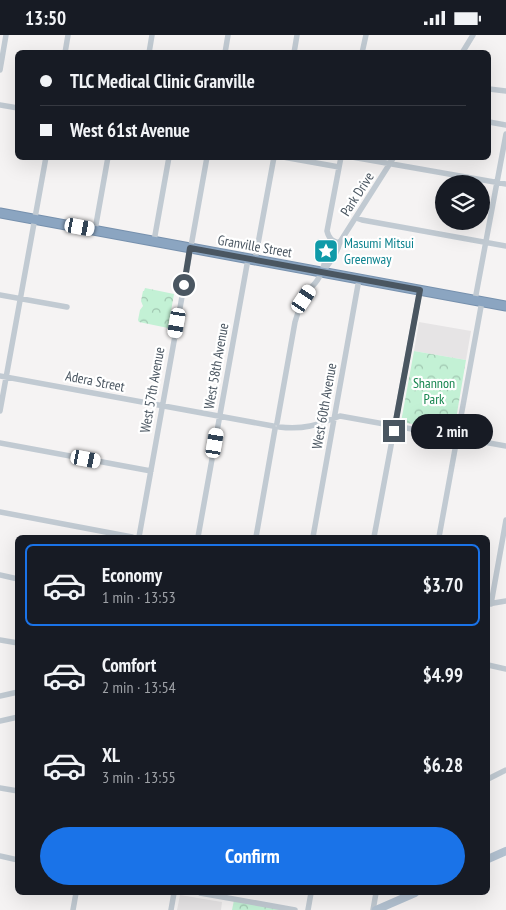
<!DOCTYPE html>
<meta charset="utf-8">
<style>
:root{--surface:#171b24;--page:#242831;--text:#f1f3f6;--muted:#9ea1a6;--line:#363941;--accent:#1a73e8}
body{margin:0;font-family:"PT Sans Narrow",sans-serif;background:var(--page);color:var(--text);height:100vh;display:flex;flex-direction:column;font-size:19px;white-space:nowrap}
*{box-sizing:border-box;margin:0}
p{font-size:16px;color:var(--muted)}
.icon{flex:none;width:28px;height:28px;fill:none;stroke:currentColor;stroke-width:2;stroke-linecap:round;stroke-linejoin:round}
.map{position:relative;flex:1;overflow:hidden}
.details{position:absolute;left:15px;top:500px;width:475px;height:360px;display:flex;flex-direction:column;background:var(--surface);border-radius:8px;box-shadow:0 5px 20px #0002}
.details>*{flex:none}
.top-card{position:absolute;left:15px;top:15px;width:476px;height:110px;border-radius:8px;box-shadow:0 5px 20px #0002;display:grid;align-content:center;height:110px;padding:0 25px;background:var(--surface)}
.controls{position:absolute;left:435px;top:140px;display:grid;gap:10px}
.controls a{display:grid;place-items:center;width:55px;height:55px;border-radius:50%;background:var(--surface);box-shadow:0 5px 20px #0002;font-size:25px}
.end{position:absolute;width:22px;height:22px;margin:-11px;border:6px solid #4a5661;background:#fff;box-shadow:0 0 0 2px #fff}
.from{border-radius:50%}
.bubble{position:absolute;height:35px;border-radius:18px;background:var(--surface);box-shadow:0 5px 20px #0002;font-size:16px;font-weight:600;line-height:35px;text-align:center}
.car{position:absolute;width:15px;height:30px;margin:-15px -8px;border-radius:6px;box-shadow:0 0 4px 1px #0007;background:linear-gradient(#fff 24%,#345 0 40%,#fff 0 76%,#345 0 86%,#fff 0)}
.top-card b{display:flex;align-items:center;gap:18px;height:48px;font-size:19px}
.top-card b+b{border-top:1px solid var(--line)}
.top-card i{width:12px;height:12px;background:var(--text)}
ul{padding:9px 0 0;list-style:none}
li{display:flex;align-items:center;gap:15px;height:82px;margin:0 10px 8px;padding:0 15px;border:2px solid transparent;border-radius:8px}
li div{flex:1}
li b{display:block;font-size:19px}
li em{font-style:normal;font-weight:600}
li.active{border-color:var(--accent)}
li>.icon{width:45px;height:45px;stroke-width:1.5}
.primary-button{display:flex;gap:10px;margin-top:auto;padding:10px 25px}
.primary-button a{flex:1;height:58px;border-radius:30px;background:var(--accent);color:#fff;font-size:20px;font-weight:600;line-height:58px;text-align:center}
.status{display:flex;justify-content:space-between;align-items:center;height:35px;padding:0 25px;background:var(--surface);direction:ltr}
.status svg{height:14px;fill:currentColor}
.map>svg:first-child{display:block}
</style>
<div class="status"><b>13:50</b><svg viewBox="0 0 49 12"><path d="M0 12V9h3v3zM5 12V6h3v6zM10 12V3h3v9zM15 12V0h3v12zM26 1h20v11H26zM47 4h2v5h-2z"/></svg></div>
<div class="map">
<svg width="506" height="875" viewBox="0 0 506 875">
<defs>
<pattern id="park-crowns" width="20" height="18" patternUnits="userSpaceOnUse" patternTransform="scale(1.25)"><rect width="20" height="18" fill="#c3f1d5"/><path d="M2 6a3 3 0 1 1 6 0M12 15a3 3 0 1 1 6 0" fill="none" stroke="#a0c6b0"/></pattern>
</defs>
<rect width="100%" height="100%" fill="#f5f3f3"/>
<!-- education -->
<path fill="#e6e4e5" d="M419 287 471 296 466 325 414 316Z
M180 860 222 867 221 875H177Z"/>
<!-- park -->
<path fill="url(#park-crowns)" d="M145 253 174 259 168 293 139 287 138 285 140 275 143 271 141 266 143 256H144Z
M414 316 466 325 454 396 401 387Z
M234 865 286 875H232Z"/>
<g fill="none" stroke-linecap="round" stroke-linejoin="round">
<defs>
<path id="highway" d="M0 178 506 271"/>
</defs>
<!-- highway casing -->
<use href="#highway" stroke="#7690ad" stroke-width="11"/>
<!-- minor -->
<path stroke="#c1cad2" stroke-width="5.5" d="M65 18 68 0
M149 18 152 0
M225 18 228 0
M294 18 297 0
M362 18 366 0
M462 18 473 0
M0 35 6 0
M489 54 506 56
M0 70 18 73
M489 87 506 90
M283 122 339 132
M352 122 506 149
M356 183 362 185 506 211
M95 195 108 122
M154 206 169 122
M340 208C332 206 329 204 327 196L341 122
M255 225 274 122
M322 237C324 227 330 213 340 208
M0 260 67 272
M475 265 506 99
M0 341 273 391
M0 376 46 122
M277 388 295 287 300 271 311 252C316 249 318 244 321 239 329 228 337 220 340 207L394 122
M279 392C304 395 317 390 340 381L506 411
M0 408 151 436
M0 477 132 502
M139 502 207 122
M198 502 248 224
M256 502 275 394
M313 502 359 244
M374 502 420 255
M439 502 482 266
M0 540 18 544
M488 569 506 566
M491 569 506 485
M0 605 18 608
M488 630 506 634
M0 661 18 657
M0 686 18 682
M488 744 506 735
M0 753 18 756
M0 821 18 825
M200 858 295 875
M73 875 76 858
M171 875 174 858
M308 875 311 858
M373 875 376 858"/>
<!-- major -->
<path stroke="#b3c2d1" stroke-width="8" d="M488 824 506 816
M376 875 415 858"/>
<!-- highway -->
<use href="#highway" stroke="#8ba5c1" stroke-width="9"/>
</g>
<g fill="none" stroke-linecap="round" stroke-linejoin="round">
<!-- route -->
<path stroke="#4a5661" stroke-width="6" d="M184 250 190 213 420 255 394 396"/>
</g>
<!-- icons -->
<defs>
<symbol id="sight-square" viewBox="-11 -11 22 22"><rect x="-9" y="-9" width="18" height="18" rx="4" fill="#0f9aa8" stroke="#fff"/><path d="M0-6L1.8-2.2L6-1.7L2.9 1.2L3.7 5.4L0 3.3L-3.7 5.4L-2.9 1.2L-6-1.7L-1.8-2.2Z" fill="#fff"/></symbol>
</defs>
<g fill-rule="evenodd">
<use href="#sight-square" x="312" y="202" width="28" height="28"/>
</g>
<g text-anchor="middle" stroke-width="4.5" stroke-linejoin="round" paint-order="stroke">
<!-- street labels -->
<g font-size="14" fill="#4a5661" stroke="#fff">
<text transform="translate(357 159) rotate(-57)" y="5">Park Drive</text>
<text transform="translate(255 211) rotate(10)" y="5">Granville Street</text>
<text transform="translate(216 331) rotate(-80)" y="5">West 58th Avenue</text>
<text transform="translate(95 346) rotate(11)" y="5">Adera Street</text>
<text transform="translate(152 355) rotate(-80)" y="5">West 57th Avenue</text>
<text transform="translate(324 371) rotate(-80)" y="5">West 60th Avenue</text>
</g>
<!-- culture labels -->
<g font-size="14" fill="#0d838f" stroke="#fff" text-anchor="start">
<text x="344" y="213">Masumi Mitsui<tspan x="344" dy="16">Greenway</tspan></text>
</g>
<!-- park labels -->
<g font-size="14" fill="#17864f" stroke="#fff">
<text x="434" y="353">Shannon<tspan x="434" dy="16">Park</tspan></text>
</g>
</g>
</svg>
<div class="controls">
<a><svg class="icon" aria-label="layers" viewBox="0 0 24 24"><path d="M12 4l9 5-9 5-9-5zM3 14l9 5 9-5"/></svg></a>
</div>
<i class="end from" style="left:184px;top:250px"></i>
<i class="end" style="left:394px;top:396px"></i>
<div class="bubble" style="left:411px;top:379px;width:82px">2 min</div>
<i class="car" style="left:80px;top:192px;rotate:100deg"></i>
<i class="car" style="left:304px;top:264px;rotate:34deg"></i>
<i class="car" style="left:177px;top:288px;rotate:190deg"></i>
<i class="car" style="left:215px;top:408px;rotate:10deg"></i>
<i class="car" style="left:86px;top:424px;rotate:101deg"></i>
<div class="top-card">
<b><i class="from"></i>TLC Medical Clinic Granville</b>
<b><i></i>West 61st Avenue</b>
</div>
<section class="details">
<ul>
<li class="active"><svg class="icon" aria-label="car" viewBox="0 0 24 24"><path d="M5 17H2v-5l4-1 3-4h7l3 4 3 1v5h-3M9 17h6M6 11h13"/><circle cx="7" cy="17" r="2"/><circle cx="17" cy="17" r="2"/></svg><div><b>Economy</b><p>1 min · 13:53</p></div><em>$3.70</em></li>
<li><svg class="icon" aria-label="car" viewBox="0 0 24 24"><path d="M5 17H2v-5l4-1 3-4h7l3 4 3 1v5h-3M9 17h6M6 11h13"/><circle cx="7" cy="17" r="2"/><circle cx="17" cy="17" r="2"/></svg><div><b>Comfort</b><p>2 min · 13:54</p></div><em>$4.99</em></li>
<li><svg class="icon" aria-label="car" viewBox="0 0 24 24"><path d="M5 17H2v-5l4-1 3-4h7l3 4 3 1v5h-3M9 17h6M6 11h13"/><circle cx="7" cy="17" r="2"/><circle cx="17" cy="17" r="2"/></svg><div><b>XL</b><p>3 min · 13:55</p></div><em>$6.28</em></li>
</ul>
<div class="primary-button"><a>Confirm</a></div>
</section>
</div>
